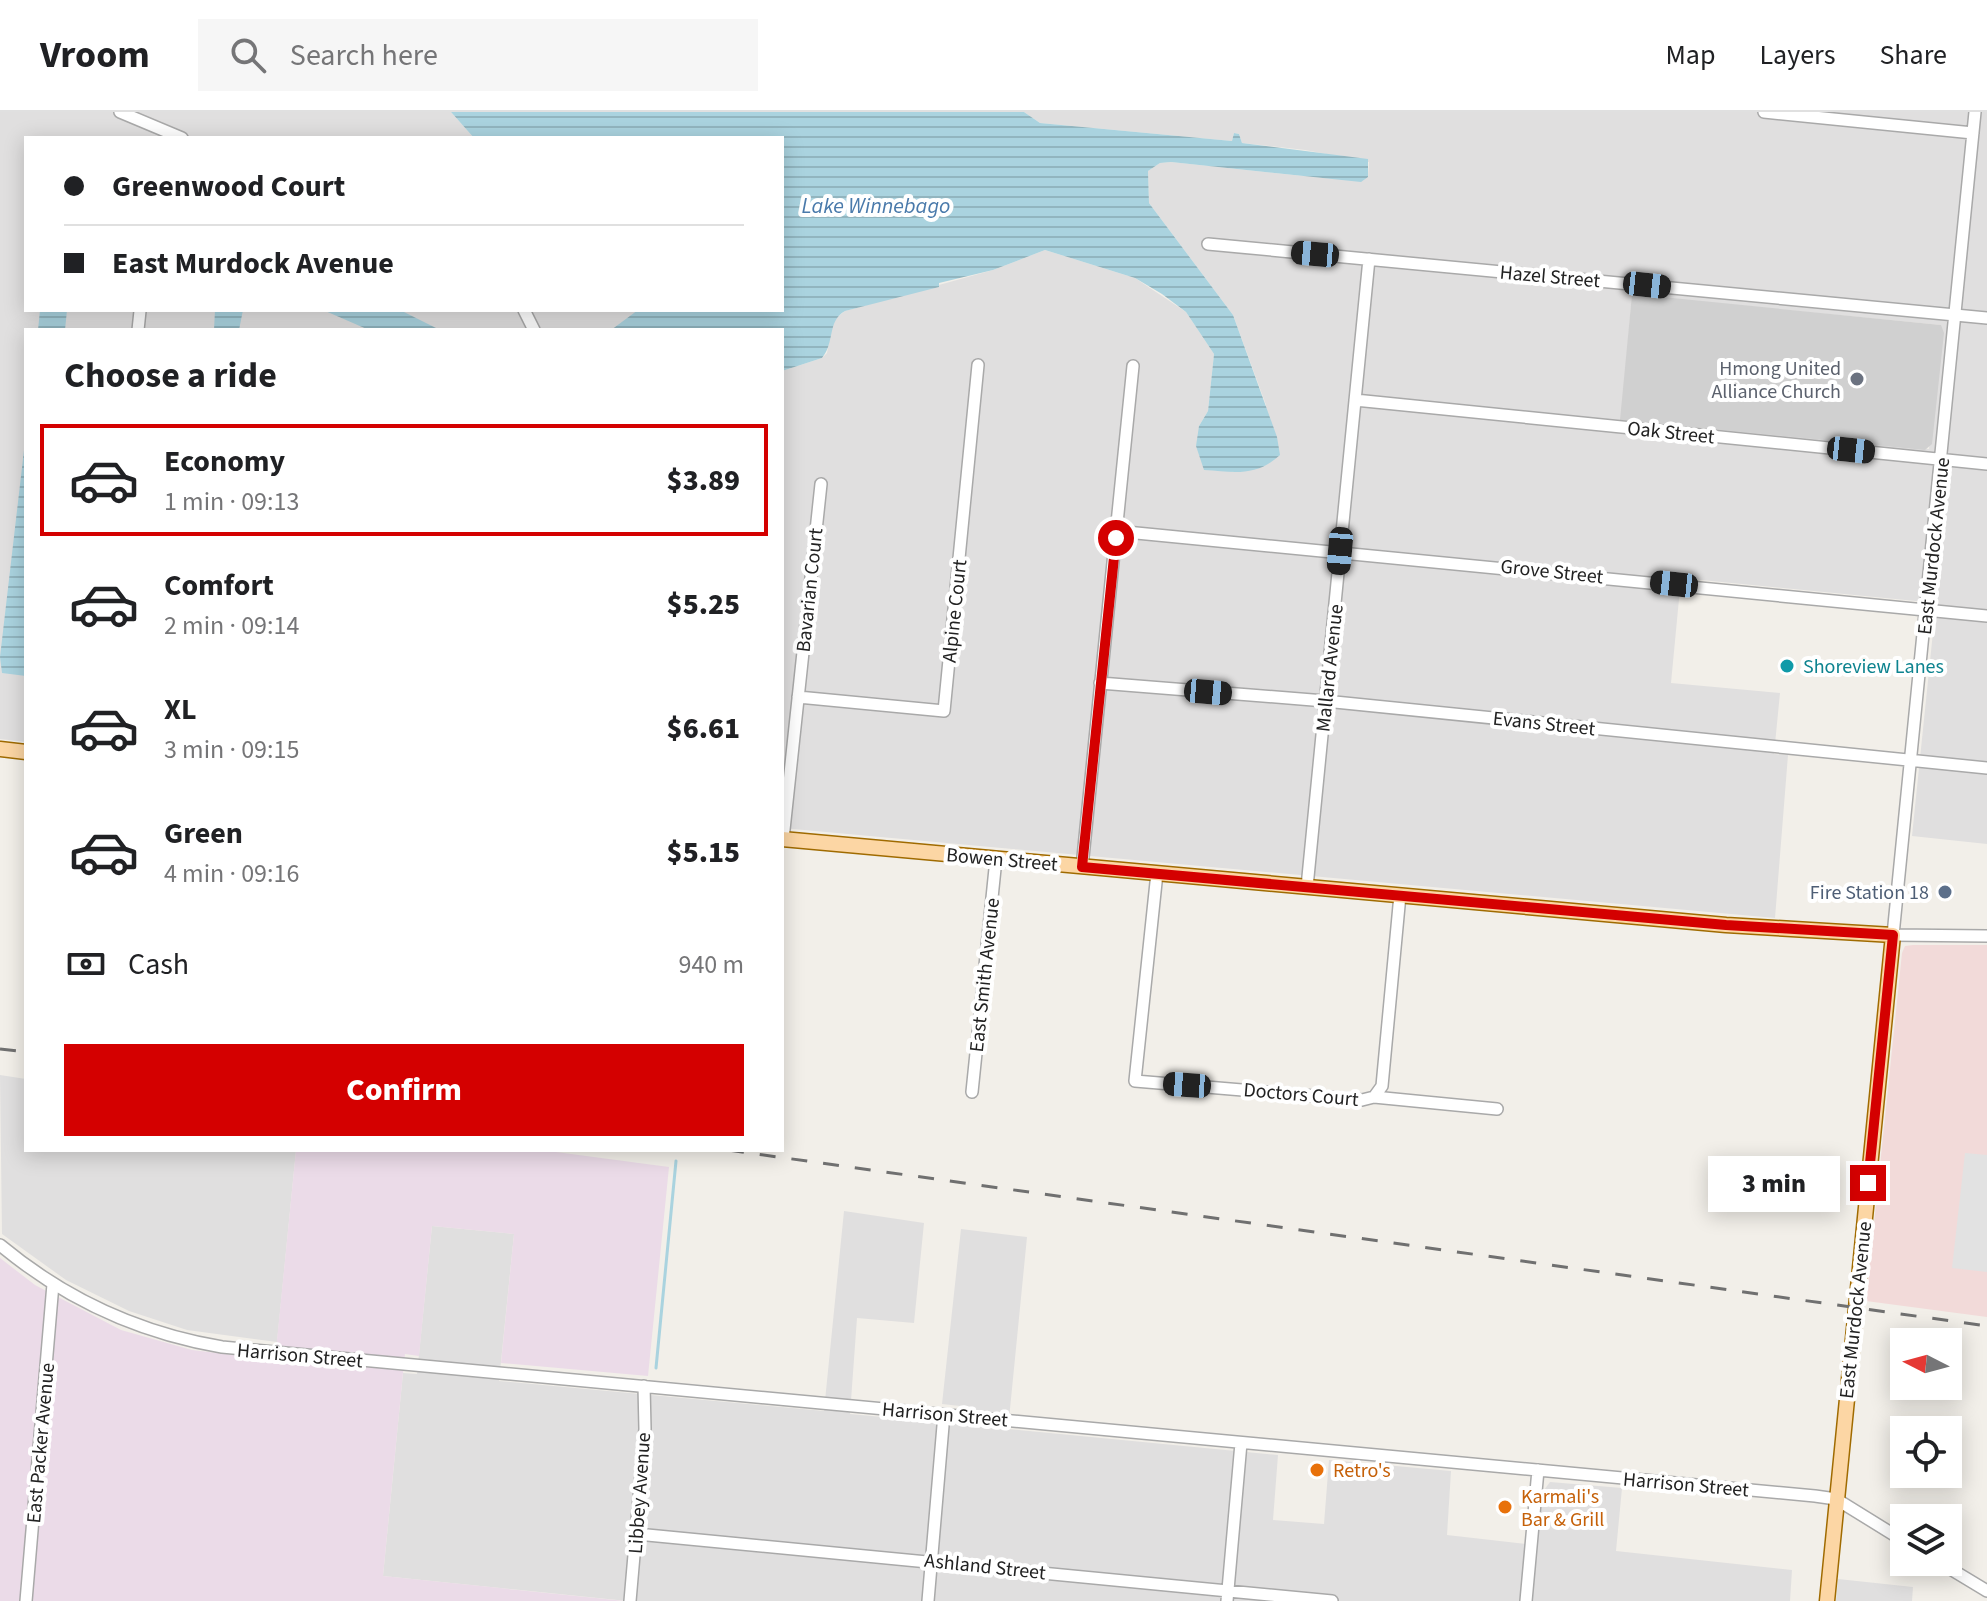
<!DOCTYPE html>
<meta charset="utf-8">
<style>
:root{--surface:#fff;--page:#f6f6f6;--text:#202124;--muted:#757577;--line:#e0e0e0;--accent:#d40000}
body{margin:0;font-family:"Source Sans 3",sans-serif;background:var(--page);color:var(--text);height:100vh;display:flex;flex-direction:column;font-size:30px;white-space:nowrap}
*{box-sizing:border-box;margin:0}
p{font-size:26px;color:var(--muted)}
.icon{flex:none;width:44px;height:44px;fill:none;stroke:currentColor;stroke-width:2;stroke-linecap:round;stroke-linejoin:round}
.map{position:relative;flex:1;overflow:hidden}
.drawer{position:absolute;left:24px;top:216px;width:760px;height:824px;display:flex;flex-direction:column;background:var(--surface);border-radius:0px;box-shadow:0 4px 20px #0003}
.drawer>*{flex:none}
.guide{position:absolute;left:24px;top:24px;width:760px;height:176px;border-radius:0px;box-shadow:0 4px 20px #0003;display:grid;align-content:center;height:176px;padding:0 40px;background:var(--surface)}
.needle{width:52px;rotate:276deg}
.controls{position:absolute;left:1890px;top:1216px;display:grid;gap:16px}
.controls a{display:grid;place-items:center;width:72px;height:72px;border-radius:0px;background:var(--surface);box-shadow:0 4px 20px #0003;font-size:40px}
.end{position:absolute;width:36px;height:36px;margin:-18px;border:10px solid #d40000;background:#fff;box-shadow:0 0 0 4px #fff}
.from{border-radius:50%}
.bubble{position:absolute;height:56px;border-radius:0px;background:var(--surface);box-shadow:0 4px 20px #0003;font-size:26px;font-weight:800;line-height:56px;text-align:center}
.car{position:absolute;width:24px;height:48px;margin:-24px -12px;border-radius:10px;box-shadow:0 0 6px 2px #0007;background:linear-gradient(#222 24%,#8ab4d8 0 40%,#222 0 76%,#8ab4d8 0 86%,#222 0)}
.guide b{display:flex;align-items:center;gap:28px;height:76px;font-size:30px}
.guide b+b{border-top:2px solid var(--line)}
.guide i{width:20px;height:20px;background:var(--text)}
ul{padding:0;list-style:none}
li{display:flex;align-items:center;gap:24px;height:112px;margin:0 16px 12px;padding:0 24px;border:4px solid transparent;border-radius:0px}
li div{flex:1}
li b{display:block;font-size:30px}
li em{font-style:normal;font-weight:800}
li.active{border-color:var(--accent)}
li>.icon{width:72px;height:72px;stroke-width:1.5}
h2{padding:0 40px;font-size:36px;line-height:96px}
.pay{display:flex;align-items:center;gap:20px;height:88px;padding:0 40px;font-size:30px}
.pay p{margin-inline-start:auto}
.cta{display:flex;gap:16px;margin-top:auto;padding:16px 40px}
.cta a{flex:1;height:92px;border-radius:0px;background:var(--accent);color:#fff;font-size:32px;font-weight:800;line-height:92px;text-align:center}
header{display:flex;align-items:center;gap:48px;box-sizing:border-box;height:112px;padding:0 40px;background:var(--surface);border-bottom:2px solid var(--line)}
header strong{font-size:38px}
nav{display:flex;gap:44px;margin-inline-start:auto;font-size:28px}
.search{width:560px;height:72px;background:var(--page);display:flex;align-items:center;gap:20px;box-sizing:border-box;padding:0 28px;border-radius:0px;color:var(--muted);font-size:30px}
.map>svg:first-child{display:block}
</style>
<header>
<strong>Vroom</strong>
<div class="search"><svg class="icon" aria-label="search" viewBox="0 0 24 24"><circle cx="10" cy="10" r="6"/><path d="M15 15l6 6"/></svg>Search here</div>
<nav><a>Map</a><a>Layers</a><a>Share</a></nav>
</header>
<div class="map">
<svg width="1987" height="1489" viewBox="0 0 1987 1489">
<defs>
<pattern id="water-rules" width="6" height="5" patternUnits="userSpaceOnUse" patternTransform="scale(2)"><rect width="6" height="5" fill="#aad3df"/><path d="M0 2.5h6" fill="none" stroke="#92b5bf"/></pattern>
</defs>
<rect width="100%" height="100%" fill="#f2efe9"/>
<!-- residential -->
<path fill="#e0dfdf" fill-rule="evenodd" d="M0 0H451L474 26H26V198H647L684 218H26V630L0 627Z
M1024 0H1987V732L1912 724 1936 491 1681 466 1671 571 1780 581 1774 642 1788 643 1775 806 782 716V259L822 246 827 241 833 208 845 199 993 158 1045 138 1135 166 1186 200 1214 242 1208 299 1199 314 1232 360 1237 359 1266 293 1233 203 1149 91 1148 59 1160 51 1171 50 1322 66 1368 65 1369 50 1305 38 1242 31 1239 22 1234 21 1232 29 1040 11ZM1632 183 1941 213 1929 337 1621 308Z
M0 963 26 967V1038H296L277 1230 187 1218 129 1199 66 1168 2 1122Z
M844 1099 924 1111 914 1211 857 1206 850 1302 958 1312 960 1294 942 1292 961 1117 1027 1125 1008 1317 1278 1343 1273 1408 1324 1412 1329 1348 1451 1359 1447 1423 1536 1433 1544 1378 1550 1370 1622 1376 1616 1439 1792 1458 1790 1489H627L383 1464 403 1261 417 1262 432 1114 514 1122 499 1269 824 1299Z
M1838 1467 1913 1475 1912 1489H1836Z"/>
<!-- commercial -->
<path fill="#f2dad9" d="M1913 833H1987V1205L1866 1189 1902 841 1905 834Z"/>
<!-- industrial -->
<path fill="#ebdbe8" d="M296 1038H541L669 1055 648 1264 501 1251 514 1122 432 1114 419 1244 405 1242 403 1261 383 1464 625 1489H0V1146L35 1173 121 1218 192 1238 275 1248Z"/>
<!-- religious -->
<path fill="#d0d0d0" d="M1632 182 1941 213 1944 221 1932 332 1925 338 1620 308Z"/>
<!-- parking -->
<path fill="#e2e2e2" d="M1965 1041 1987 1043V1160L1952 1156Z"/>
<!-- water -->
<path fill="url(#water-rules)" d="M451 0H1024L1040 11 1232 29 1234 21 1239 22 1242 31 1368 47V65L1361 70 1171 50 1160 51 1148 59 1149 91 1233 203 1277 325 1280 343C1256 365 1235 360 1204 358L1196 334 1199 314 1208 299 1214 242 1186 200 1162 182 1135 166 1045 138 993 158 939 171V175L845 199C827 209 835 231 822 246L782 259V218H611L638 198H782V26H474Z
M40 198H67L65 218H38Z
M215 198H243L239 218H214Z
M323 198H400L440 218H369Z
M26 321V564L2 561 0 545Z"/>
<g fill="none" stroke-linecap="round" stroke-linejoin="round">
<!-- stream -->
<path stroke="#aad3df" stroke-width="3" d="M656 1256 676 1049"/>
<defs>
<path id="minor" d="M120 0 182 26
M1764 0 1973 21
M1975 0 1893 823 1987 824
M1208 132 1987 206
M524 198 534 218
M138 218 140 199
M1355 288 1987 352
M1116 419 1987 504
M1100 571 1325 589 1987 656
M798 585 944 599 978 253
M783 727 821 372
M1082 755 1133 254
M1157 761 1135 969 1362 988 1374 985 1382 974 1400 783
M1307 775 1369 147
M972 980 996 747
M1374 985 1497 997
M0 1133C65 1187 139 1221 222 1235L1815 1384 1836 1387 1904 1429
M637 1422 1332 1489
M1939 1450 1987 1479
M26 1489 53 1172
M630 1489 645 1317 644 1274
M928 1489 944 1302
M1227 1489 1241 1331
M1526 1489 1538 1358"/>
<path id="major" d="M0 637 26 640
M782 727 1726 813 1893 823 1827 1489"/>
</defs>
<!-- minor casing -->
<use href="#minor" stroke="#a9a9a9" stroke-width="14"/>
<!-- major casing -->
<use href="#major" stroke="#a06b00" stroke-width="17"/>
<!-- minor -->
<use href="#minor" stroke="#fff" stroke-width="11"/>
<!-- major -->
<use href="#major" stroke="#fcd6a4" stroke-width="14"/>
<!-- rail -->
<path stroke="#707070" stroke-width="3" stroke-dasharray="16 16" stroke-linecap="butt" d="M0 937 26 940
M728 1038 1987 1214"/>
</g>
<g fill="none" stroke-linecap="round" stroke-linejoin="round">
<!-- route -->
<path stroke="#d40000" stroke-width="10" d="M1116 426 1082 755 1726 813 1893 823 1868 1071"/>
</g>
<!-- markers -->
<circle fill="#6b7280" stroke="#fff" stroke-width="3" cx="1857" cy="267" r="8"/>
<circle fill="#0f9aa8" stroke="#fff" stroke-width="3" cx="1787" cy="554" r="8"/>
<circle fill="#5c6f8a" stroke="#fff" stroke-width="3" cx="1945" cy="780" r="8"/>
<g fill="#e8710a" stroke="#fff" stroke-width="3">
<circle cx="1317" cy="1358" r="8"/>
<circle cx="1505" cy="1395" r="8"/>
</g>
<g text-anchor="middle" stroke-width="8" stroke-linejoin="round" paint-order="stroke">
<!-- street labels -->
<g font-size="20" fill="#222" stroke="#fff">
<text transform="translate(1550 164) rotate(5)" y="7">Hazel Street</text>
<text transform="translate(1671 320) rotate(6)" y="7">Oak Street</text>
<text transform="translate(1933 434) rotate(-84)" y="7">East Murdock Avenue</text>
<text transform="translate(1552 459) rotate(6)" y="7">Grove Street</text>
<text transform="translate(809 478) rotate(-84)" y="7">Bavarian Court</text>
<text transform="translate(954 499) rotate(-84)" y="7">Alpine Court</text>
<text transform="translate(1329 556) rotate(-84)" y="7">Mallard Avenue</text>
<text transform="translate(1544 611) rotate(6)" y="7">Evans Street</text>
<text transform="translate(1002 747) rotate(5)" y="7">Bowen Street</text>
<text transform="translate(984 863) rotate(-84)" y="7">East Smith Avenue</text>
<text transform="translate(1301 982) rotate(5)" y="7">Doctors Court</text>
<text transform="translate(1855 1198) rotate(-84)" y="7">East Murdock Avenue</text>
<text transform="translate(300 1243) rotate(5)" y="7">Harrison Street</text>
<text transform="translate(945 1302) rotate(5)" y="7">Harrison Street</text>
<text transform="translate(40 1331) rotate(-85)" y="7">East Packer Avenue</text>
<text transform="translate(1686 1372) rotate(5)" y="7">Harrison Street</text>
<text transform="translate(639 1381) rotate(-86)" y="7">Libbey Avenue</text>
<text transform="translate(985 1454) rotate(6)" y="7">Ashland Street</text>
</g>
<!-- worship labels -->
<g font-size="20" fill="#5b616d" stroke="#fff" text-anchor="end">
<text x="1841" y="263">Hmong United<tspan x="1841" dy="23">Alliance Church</tspan></text>
</g>
<!-- culture labels -->
<g font-size="20" fill="#0d838f" stroke="#fff" text-anchor="start">
<text x="1803" y="561">Shoreview Lanes</text>
</g>
<!-- service labels -->
<g font-size="20" fill="#4e5e75" stroke="#fff" text-anchor="end">
<text x="1929" y="787">Fire Station 18</text>
</g>
<!-- food labels -->
<g font-size="20" fill="#c56008" stroke="#fff" text-anchor="start">
<text x="1333" y="1365">Retro's</text>
<text x="1521" y="1391">Karmali's<tspan x="1521" dy="23">Bar &amp; Grill</tspan></text>
</g>
<!-- water labels -->
<g font-size="22" font-style="italic" fill="#4a7aab" stroke="#fff">
<text x="876" y="101">Lake Winnebago</text>
</g>
</g>
</svg>
<div class="controls">
<a><svg class="needle" viewBox="-14 -14 28 28"><path d="M0-13l5 13h-10z" fill="#e53935"/><path d="M0 13l5-13h-10z" fill="#757577"/></svg></a>
<a><svg class="icon" aria-label="locate" viewBox="0 0 24 24"><circle cx="12" cy="12" r="6"/><path d="M12 2v4M12 18v4M2 12h4M18 12h4"/></svg></a>
<a><svg class="icon" aria-label="layers" viewBox="0 0 24 24"><path d="M12 4l9 5-9 5-9-5zM3 14l9 5 9-5"/></svg></a>
</div>
<i class="end from" style="left:1116px;top:426px"></i>
<i class="end" style="left:1868px;top:1071px"></i>
<div class="bubble" style="left:1708px;top:1044px;width:132px">3 min</div>
<i class="car" style="left:1315px;top:142px;rotate:275deg"></i>
<i class="car" style="left:1647px;top:173px;rotate:96deg"></i>
<i class="car" style="left:1851px;top:338px;rotate:96deg"></i>
<i class="car" style="left:1340px;top:439px;rotate:185deg"></i>
<i class="car" style="left:1674px;top:472px;rotate:276deg"></i>
<i class="car" style="left:1208px;top:580px;rotate:95deg"></i>
<i class="car" style="left:1187px;top:973px;rotate:274deg"></i>
<div class="guide">
<b><i class="from"></i>Greenwood Court</b>
<b><i></i>East Murdock Avenue</b>
</div>
<section class="drawer">
<h2>Choose a ride</h2>
<ul>
<li class="active"><svg class="icon" aria-label="car" viewBox="0 0 24 24"><path d="M5 17H2v-5l4-1 3-4h7l3 4 3 1v5h-3M9 17h6M6 11h13"/><circle cx="7" cy="17" r="2"/><circle cx="17" cy="17" r="2"/></svg><div><b>Economy</b><p>1 min · 09:13</p></div><em>$3.89</em></li>
<li><svg class="icon" aria-label="car" viewBox="0 0 24 24"><path d="M5 17H2v-5l4-1 3-4h7l3 4 3 1v5h-3M9 17h6M6 11h13"/><circle cx="7" cy="17" r="2"/><circle cx="17" cy="17" r="2"/></svg><div><b>Comfort</b><p>2 min · 09:14</p></div><em>$5.25</em></li>
<li><svg class="icon" aria-label="car" viewBox="0 0 24 24"><path d="M5 17H2v-5l4-1 3-4h7l3 4 3 1v5h-3M9 17h6M6 11h13"/><circle cx="7" cy="17" r="2"/><circle cx="17" cy="17" r="2"/></svg><div><b>XL</b><p>3 min · 09:15</p></div><em>$6.61</em></li>
<li><svg class="icon" aria-label="car" viewBox="0 0 24 24"><path d="M5 17H2v-5l4-1 3-4h7l3 4 3 1v5h-3M9 17h6M6 11h13"/><circle cx="7" cy="17" r="2"/><circle cx="17" cy="17" r="2"/></svg><div><b>Green</b><p>4 min · 09:16</p></div><em>$5.15</em></li>
</ul>
<div class="pay"><svg class="icon" aria-label="cash" viewBox="0 0 24 24"><path d="M3 7h18v10H3z"/><circle cx="12" cy="12" r="2"/></svg>Cash<p>940 m</p></div>
<div class="cta"><a>Confirm</a></div>
</section>
</div>
